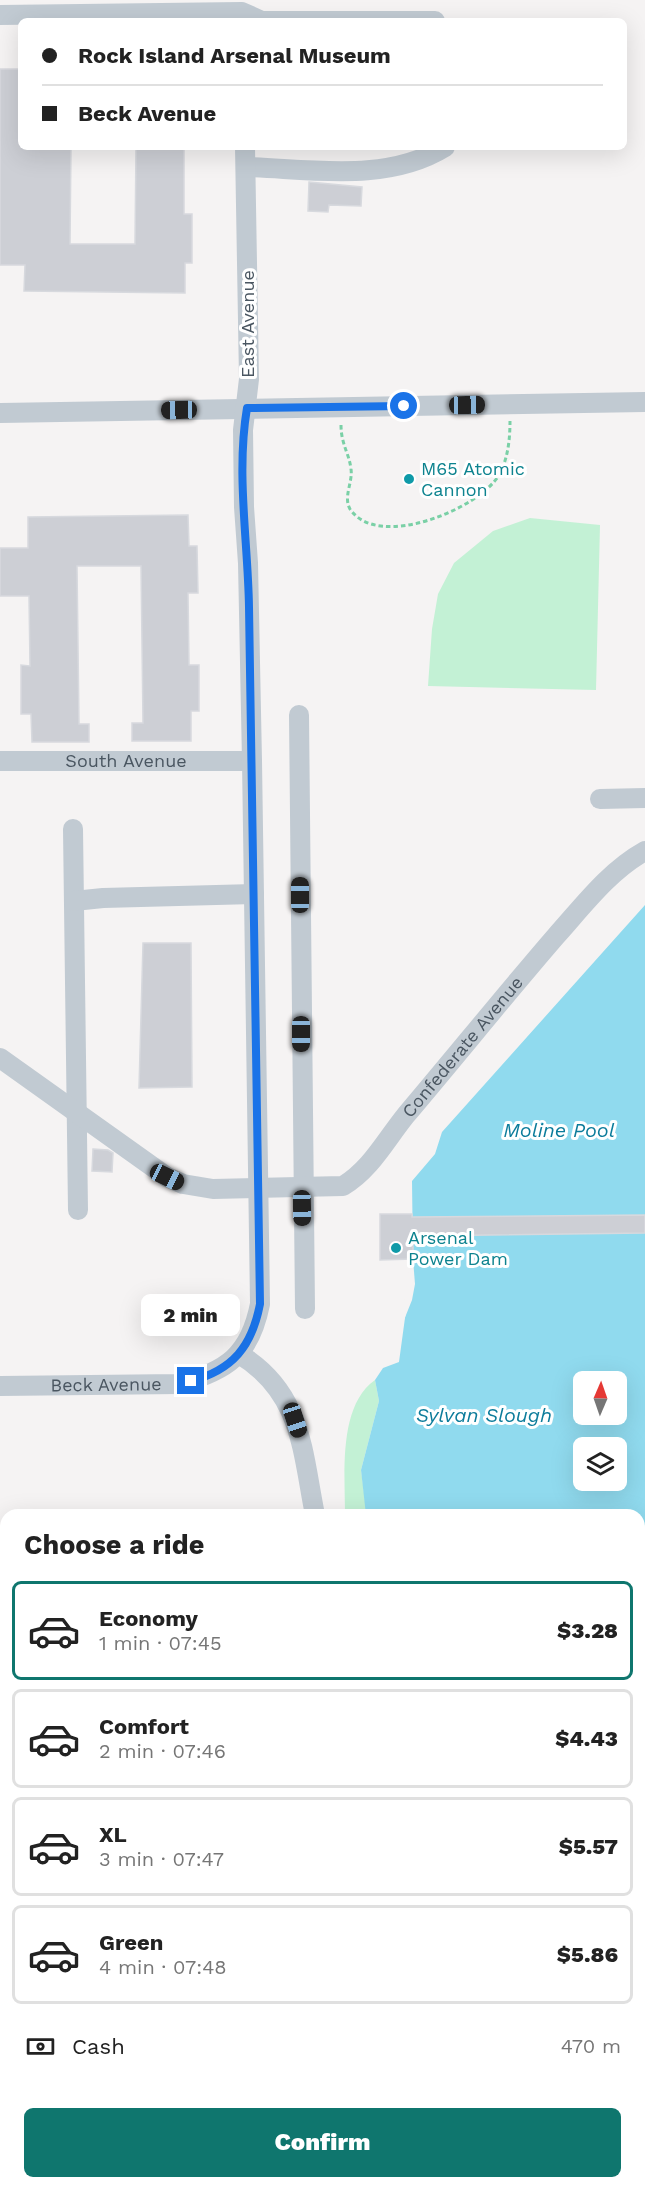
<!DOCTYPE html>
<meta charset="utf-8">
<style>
:root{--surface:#fff;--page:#f6f6f6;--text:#222;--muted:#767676;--line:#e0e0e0;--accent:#0f766e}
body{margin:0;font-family:"Work Sans",sans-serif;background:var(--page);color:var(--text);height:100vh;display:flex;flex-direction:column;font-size:22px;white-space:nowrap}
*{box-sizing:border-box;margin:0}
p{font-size:20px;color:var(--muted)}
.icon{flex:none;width:33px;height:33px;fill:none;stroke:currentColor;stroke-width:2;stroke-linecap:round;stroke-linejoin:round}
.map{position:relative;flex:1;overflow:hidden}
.panel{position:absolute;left:0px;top:1509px;width:645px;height:680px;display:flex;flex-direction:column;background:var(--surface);border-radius:18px 18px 0 0;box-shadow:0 6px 24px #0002}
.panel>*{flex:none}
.hud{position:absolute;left:18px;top:18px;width:609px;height:132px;border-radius:9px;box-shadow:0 6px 24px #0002;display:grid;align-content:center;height:132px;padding:0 24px;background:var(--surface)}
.needle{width:39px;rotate:2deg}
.tools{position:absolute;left:573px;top:1371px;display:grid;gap:12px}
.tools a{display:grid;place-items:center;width:54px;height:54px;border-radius:9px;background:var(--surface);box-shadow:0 6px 24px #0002;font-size:30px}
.end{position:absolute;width:27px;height:27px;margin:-14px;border:8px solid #1a73e8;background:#fff;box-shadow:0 0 0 3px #fff}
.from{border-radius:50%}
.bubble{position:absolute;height:42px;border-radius:9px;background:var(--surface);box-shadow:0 6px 24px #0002;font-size:20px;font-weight:800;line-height:42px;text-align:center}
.car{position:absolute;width:18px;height:36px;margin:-18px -9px;border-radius:8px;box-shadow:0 0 4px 2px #0007;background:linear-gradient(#222 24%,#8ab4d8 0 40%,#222 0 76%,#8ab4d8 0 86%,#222 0)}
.hud b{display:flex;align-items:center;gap:21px;height:57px;font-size:22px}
.hud b+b{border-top:2px solid var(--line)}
.hud i{width:15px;height:15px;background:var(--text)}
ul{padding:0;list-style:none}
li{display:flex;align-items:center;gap:18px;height:99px;margin:0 12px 9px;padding:0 12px;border:3px solid var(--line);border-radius:9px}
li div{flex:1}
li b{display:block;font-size:22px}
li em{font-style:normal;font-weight:800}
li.active{border-color:var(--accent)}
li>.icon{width:54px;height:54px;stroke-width:1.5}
h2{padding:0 24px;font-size:27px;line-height:72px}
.pay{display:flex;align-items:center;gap:15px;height:66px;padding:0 24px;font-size:22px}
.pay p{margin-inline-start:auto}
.primary-button{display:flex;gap:12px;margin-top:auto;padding:12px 24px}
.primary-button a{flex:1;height:69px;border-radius:9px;background:var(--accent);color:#fff;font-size:24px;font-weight:800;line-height:69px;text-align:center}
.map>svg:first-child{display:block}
</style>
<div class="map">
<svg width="645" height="2188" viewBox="0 0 645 2188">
<rect width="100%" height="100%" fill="#f5f3f3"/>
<!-- green -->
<path fill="#c3f1d5" d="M530 518 600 525 596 690 428 686 432 629 438 594 454 563 493 531Z
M375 1380 379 1401 361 1470 367 1515H345C345 1474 338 1406 375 1380Z
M645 1625V2120L639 2117V1633Z"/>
<!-- water -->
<path fill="#90daee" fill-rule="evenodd" d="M645 905V1625L639 1633V1515H366L361 1470 379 1401 375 1380 383 1368 399 1362 413 1259 412 1181 435 1154 442 1132ZM584 1382H616V1414H584ZM584 1448H616V1480H584Z
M639 2117 645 2120V2188H68L78 2182H639Z"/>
<!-- pier -->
<path fill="#f5f3f3" d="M413 1259 415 1284 412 1300 404 1320 401 1321 410 1260Z"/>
<!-- building -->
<path fill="#cdcfd5" stroke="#d7d9de" stroke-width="1.5" d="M0 69H21V147H71L70 244H135L136 147H184V214H192V263H185V293L24 291 25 265H0Z
M309 182 362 187 361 206 329 205 328 212 308 211Z
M188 515 189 546H197L198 593H188L189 665H199V711H191V741H132V723H143L141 566H77L79 724H89V742H32L31 714H21V665L30 666 29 596H0V548H28V517Z
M143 943H191L192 1087 139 1088Z
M93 1149 108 1150 113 1153 112 1172 92 1171Z
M380 1214H412V1217L645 1215V1233L413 1236V1259L380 1260Z"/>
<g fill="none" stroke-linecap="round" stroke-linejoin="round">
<!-- path -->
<path stroke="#7ad0a6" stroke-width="3" stroke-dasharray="4.5 3" stroke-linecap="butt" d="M341 425C341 444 349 453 351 469 353 482 343 497 350 509 378 551 479 509 499 475 508 459 510 439 510 421
M639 1975 645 1967
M639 2049 645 2054"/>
<!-- minor -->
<g stroke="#c1cad2" stroke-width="20">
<path d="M0 15 242 12 262 21H435"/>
<path d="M246 167C311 169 387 183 445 147"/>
<path d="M0 413 645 402"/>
<path d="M299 715 305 1309"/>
<path id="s1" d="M0 761H252"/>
<path d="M600 799 645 798"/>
<path d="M73 829 78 1210"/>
<path d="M74 901 103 898 254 894"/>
<path id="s2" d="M0 1058 167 1177 183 1184 213 1189 343 1186C371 1169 385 1141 406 1115 456 1056 505 995 556 936 583 906 609 871 645 851"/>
<path d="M239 1354C302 1392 302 1450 315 1515"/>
<path id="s3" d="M0 1386 179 1384C227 1371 250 1355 260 1304L252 761 248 563 244 507 243 430 249 379 245 147"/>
<path d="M0 1866 6 1859"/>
<path d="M0 2135 6 2133"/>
</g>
</g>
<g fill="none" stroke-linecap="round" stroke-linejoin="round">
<!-- route -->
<path stroke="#1a73e8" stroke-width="8" d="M191 1381C233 1370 252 1346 260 1304L249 607C248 542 236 473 247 408L404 406"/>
</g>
<!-- markers -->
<g fill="#0f9aa8" stroke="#fff" stroke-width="2">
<circle cx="409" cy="479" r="6"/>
<circle cx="396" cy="1248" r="6"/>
</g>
<g text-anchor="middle" stroke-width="6" stroke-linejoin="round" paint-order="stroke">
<!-- street labels -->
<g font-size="18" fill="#4a5661" stroke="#fff">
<text transform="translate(248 324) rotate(-90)" y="6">East Avenue</text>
<text dy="6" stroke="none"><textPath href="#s1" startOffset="126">South Avenue</textPath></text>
<text dy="6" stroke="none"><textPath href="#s2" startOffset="567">Confederate Avenue</textPath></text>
<text dy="6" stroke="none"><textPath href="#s3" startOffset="106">Beck Avenue</textPath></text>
</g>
<!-- culture labels -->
<g font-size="18" fill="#0d838f" stroke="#fff" text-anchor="start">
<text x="421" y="475">M65 Atomic<tspan x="421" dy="21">Cannon</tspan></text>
<text x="408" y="1244">Arsenal<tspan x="408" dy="21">Power Dam</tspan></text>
</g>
<!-- water labels -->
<g font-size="20" font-style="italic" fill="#0c7c9b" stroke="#fff">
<text x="559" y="1137">Moline Pool</text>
<text x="484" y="1422">Sylvan Slough</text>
</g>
</g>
</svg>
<div class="tools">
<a><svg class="needle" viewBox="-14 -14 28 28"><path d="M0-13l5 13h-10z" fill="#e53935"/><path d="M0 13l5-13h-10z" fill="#767676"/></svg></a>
<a><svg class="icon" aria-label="layers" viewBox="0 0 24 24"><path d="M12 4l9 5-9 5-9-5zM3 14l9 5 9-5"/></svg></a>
</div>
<i class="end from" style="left:404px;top:406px"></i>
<i class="end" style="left:191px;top:1381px"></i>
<div class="bubble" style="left:141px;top:1294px;width:99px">2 min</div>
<i class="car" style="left:467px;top:405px;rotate:89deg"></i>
<i class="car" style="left:179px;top:410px;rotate:269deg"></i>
<i class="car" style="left:300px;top:895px;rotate:0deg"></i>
<i class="car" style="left:301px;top:1034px;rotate:180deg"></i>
<i class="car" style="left:167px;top:1177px;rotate:116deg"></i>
<i class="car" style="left:302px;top:1208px;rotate:179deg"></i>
<i class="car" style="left:295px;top:1420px;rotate:162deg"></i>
<div class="hud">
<b><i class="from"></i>Rock Island Arsenal Museum</b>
<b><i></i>Beck Avenue</b>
</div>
<section class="panel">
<h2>Choose a ride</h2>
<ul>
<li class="active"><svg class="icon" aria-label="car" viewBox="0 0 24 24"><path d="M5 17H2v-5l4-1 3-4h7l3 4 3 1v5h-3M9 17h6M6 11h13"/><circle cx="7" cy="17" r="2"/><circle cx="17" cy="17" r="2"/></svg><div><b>Economy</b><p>1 min · 07:45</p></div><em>$3.28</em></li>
<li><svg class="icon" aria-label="car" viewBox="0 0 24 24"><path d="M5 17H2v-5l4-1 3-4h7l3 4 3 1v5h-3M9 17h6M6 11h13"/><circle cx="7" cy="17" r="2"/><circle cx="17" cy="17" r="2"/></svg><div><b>Comfort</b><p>2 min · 07:46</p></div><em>$4.43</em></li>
<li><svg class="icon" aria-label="car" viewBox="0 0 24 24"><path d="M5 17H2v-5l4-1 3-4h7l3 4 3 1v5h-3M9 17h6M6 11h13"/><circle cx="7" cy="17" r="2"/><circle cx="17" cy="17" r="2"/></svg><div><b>XL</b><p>3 min · 07:47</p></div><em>$5.57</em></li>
<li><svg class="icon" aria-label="car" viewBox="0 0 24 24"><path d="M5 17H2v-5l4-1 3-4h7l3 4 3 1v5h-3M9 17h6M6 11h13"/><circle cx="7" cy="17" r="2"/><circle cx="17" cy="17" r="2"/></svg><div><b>Green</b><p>4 min · 07:48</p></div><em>$5.86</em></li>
</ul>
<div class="pay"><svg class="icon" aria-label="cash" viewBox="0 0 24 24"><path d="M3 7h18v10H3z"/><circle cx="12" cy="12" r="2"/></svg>Cash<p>470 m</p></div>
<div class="primary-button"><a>Confirm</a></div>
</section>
</div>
